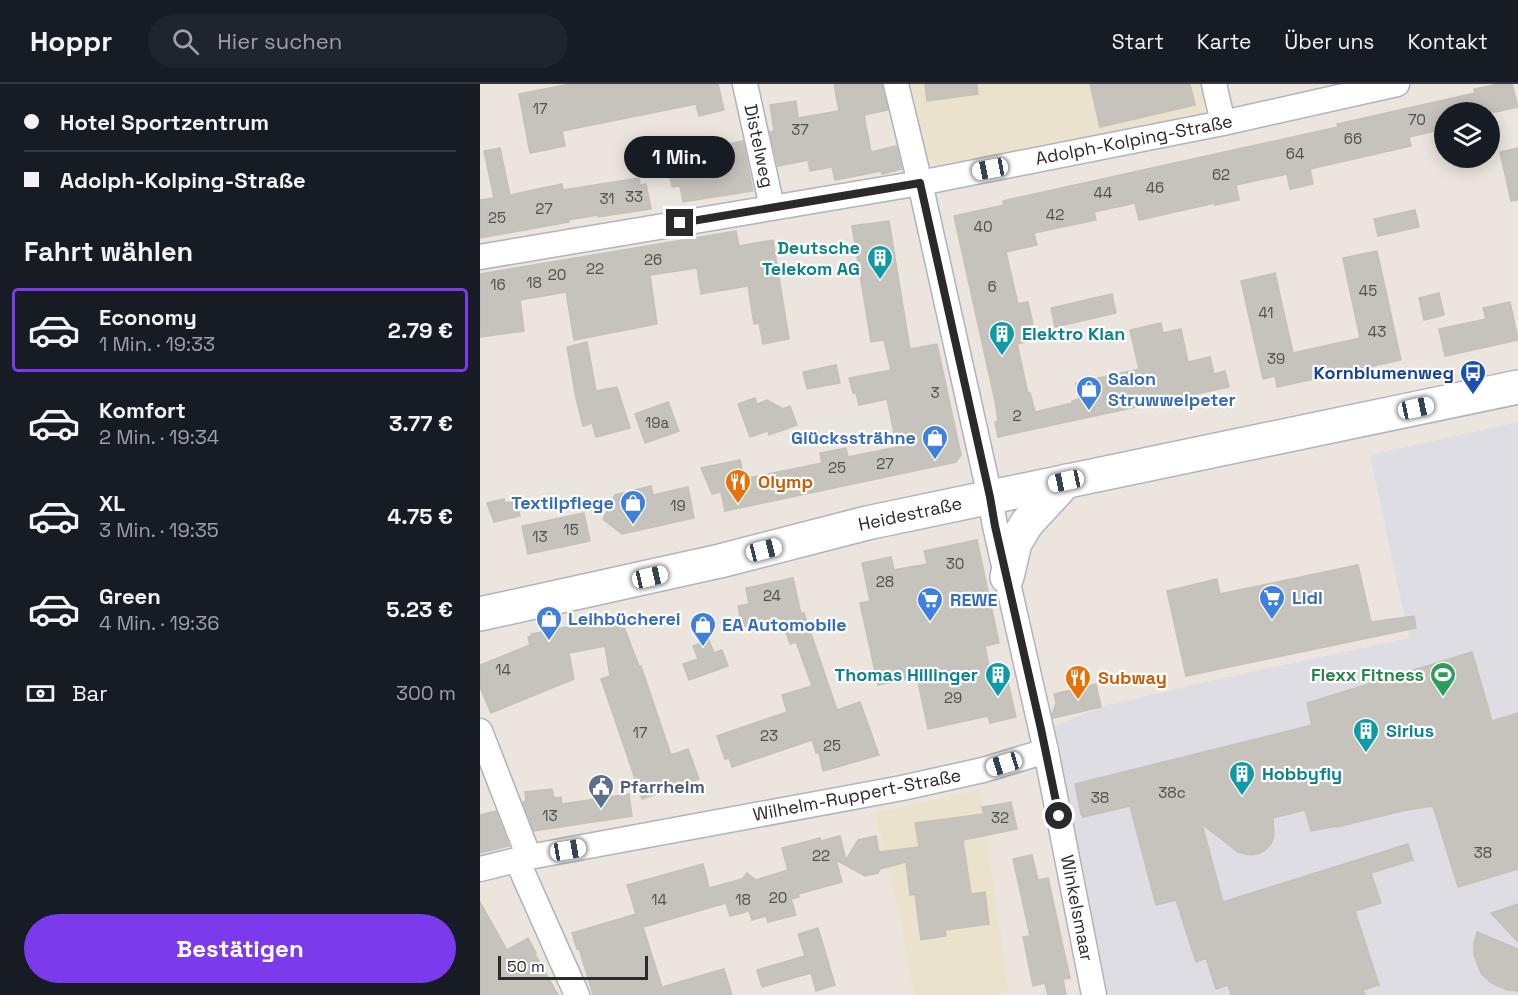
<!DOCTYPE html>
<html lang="de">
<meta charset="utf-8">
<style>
:root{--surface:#171b24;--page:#20242c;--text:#f1f3f6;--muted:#9ea1a6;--line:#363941;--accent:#7c3aed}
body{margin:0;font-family:"Space Grotesk",sans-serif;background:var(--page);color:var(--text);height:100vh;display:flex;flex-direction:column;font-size:22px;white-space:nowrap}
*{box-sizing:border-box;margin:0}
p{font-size:20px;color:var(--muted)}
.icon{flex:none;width:33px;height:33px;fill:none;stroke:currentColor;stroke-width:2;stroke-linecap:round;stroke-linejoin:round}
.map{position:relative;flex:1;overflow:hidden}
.details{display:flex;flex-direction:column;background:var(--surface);width:480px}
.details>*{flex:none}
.top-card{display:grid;align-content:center;height:132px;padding:0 24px;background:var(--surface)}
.tools{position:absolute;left:954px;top:18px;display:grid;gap:12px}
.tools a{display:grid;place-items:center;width:66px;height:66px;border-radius:50%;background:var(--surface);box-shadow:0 3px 15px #0003;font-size:30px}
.scale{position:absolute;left:18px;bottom:15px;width:150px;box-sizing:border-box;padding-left:6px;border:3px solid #2a2a2a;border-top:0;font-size:16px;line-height:21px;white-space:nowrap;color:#2a2a2a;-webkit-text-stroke:4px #fff;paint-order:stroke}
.end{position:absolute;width:27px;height:27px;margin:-14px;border:8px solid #2a2a2a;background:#fff;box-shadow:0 0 0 3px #fff}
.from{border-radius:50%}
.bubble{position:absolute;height:42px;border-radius:21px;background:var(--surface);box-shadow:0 3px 15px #0003;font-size:20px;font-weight:700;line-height:42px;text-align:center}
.car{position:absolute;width:18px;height:36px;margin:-18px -9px;border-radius:8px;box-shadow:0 0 4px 2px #0007;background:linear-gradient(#fff 24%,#345 0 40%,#fff 0 76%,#345 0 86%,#fff 0)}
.top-card b{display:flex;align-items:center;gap:21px;height:57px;font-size:22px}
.top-card b+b{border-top:2px solid var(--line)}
.top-card i{width:15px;height:15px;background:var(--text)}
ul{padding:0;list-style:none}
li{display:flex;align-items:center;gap:18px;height:84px;margin:0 12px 9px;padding:0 12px;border:3px solid transparent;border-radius:6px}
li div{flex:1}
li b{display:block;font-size:22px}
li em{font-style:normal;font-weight:700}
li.current{border-color:var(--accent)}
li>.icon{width:54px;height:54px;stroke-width:1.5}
h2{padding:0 24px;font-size:27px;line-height:72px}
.pay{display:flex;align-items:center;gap:15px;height:66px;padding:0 24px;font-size:22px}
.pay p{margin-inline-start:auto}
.primary-button{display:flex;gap:12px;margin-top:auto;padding:12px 24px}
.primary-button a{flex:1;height:69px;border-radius:36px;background:var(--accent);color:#fff;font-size:24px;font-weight:700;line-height:69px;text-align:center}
header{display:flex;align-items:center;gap:36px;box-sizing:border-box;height:84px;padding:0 30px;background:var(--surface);border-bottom:2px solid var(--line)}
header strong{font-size:28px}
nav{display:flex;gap:33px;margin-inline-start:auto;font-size:21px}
.search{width:420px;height:54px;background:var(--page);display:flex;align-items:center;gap:15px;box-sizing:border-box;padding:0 21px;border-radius:33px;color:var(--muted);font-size:22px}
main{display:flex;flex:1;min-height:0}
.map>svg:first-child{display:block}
</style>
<header>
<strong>Hoppr</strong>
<div class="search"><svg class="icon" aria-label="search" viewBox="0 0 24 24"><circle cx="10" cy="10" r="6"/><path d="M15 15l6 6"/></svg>Hier suchen</div>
<nav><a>Start</a><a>Karte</a><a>Über uns</a><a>Kontakt</a></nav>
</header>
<main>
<section class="details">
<div class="top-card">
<b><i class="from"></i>Hotel Sportzentrum</b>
<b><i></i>Adolph-Kolping-Straße</b>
</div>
<h2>Fahrt wählen</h2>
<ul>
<li class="current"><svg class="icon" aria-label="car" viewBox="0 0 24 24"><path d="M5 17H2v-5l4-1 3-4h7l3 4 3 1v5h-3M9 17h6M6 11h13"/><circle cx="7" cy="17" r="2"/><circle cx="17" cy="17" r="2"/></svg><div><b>Economy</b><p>1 Min. · 19:33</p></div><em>2.79 €</em></li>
<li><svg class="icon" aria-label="car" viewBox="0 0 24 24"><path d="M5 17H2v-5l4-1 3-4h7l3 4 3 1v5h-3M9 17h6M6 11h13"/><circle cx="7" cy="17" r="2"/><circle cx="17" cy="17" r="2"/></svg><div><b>Komfort</b><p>2 Min. · 19:34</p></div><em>3.77 €</em></li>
<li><svg class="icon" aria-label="car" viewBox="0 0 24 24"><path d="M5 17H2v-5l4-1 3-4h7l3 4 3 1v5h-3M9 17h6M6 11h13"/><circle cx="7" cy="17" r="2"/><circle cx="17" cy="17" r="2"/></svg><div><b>XL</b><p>3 Min. · 19:35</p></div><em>4.75 €</em></li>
<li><svg class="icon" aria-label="car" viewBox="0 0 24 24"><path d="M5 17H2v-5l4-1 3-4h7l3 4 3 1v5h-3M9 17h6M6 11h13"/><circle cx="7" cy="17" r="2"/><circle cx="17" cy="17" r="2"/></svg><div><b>Green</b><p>4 Min. · 19:36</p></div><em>5.23 €</em></li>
</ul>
<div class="pay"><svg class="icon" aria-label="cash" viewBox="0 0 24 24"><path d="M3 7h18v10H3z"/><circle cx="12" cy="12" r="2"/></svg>Bar<p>300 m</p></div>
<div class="primary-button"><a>Bestätigen</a></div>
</section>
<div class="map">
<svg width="1038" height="911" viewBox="0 0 1038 911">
<rect width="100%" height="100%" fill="#ebe5dd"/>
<!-- industrial -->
<path fill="#dfdde4" d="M1038 338V911H627L574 642 628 621 743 594 929 554 890 371Z"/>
<!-- education -->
<path fill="#ebe2cd" d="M430 0H722L727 21 718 34 460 82 446 73Z
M500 705 529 907 512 911H434L419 828 395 729Z"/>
<!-- building -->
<path fill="#c6c2bc" stroke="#c6c1b7" stroke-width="1.5" d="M90 0H238L244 26 219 32 216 20 82 47 85 62 50 69 39 10Z
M354 0H402L408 26 384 31 391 68 416 62 422 85 402 90 401 87 355 96 352 83 330 87 328 76 298 82 290 48 294 47 290 21 316 17 318 34 359 27Z
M445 0H497L498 10 447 17Z
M610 0H710L715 21 620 43Z
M1019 0H1032L1038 23 1016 28H964V45L929 53 931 62 830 85 833 100 810 105 807 90 756 101 759 116 735 121V119L659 136 655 119 614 128 616 136 554 149 557 161 526 168 538 220 548 218 553 240 542 242 546 258 537 260 548 309H550L555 328 592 319V317L599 315 596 299 659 285 650 246 681 239 683 249 701 245 708 278 730 273 734 290 745 287 749 303 518 353 515 338 518 337 515 317 474 132 524 121 523 117 531 115 858 43 857 40 995 9 994 5Z
M263 57 273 107 203 118 200 102 192 103 189 88 197 87 196 85 243 77 240 61Z
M20 64 30 111 82 100 83 106 159 94 160 101 166 100 171 125 118 133V131L88 136 89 138 0 154V116L14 114 4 67Z
M1038 64V116L1031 117 1020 68Z
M935 126 939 143 898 152 894 135Z
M409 137 430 265 457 260 481 371 476 378 245 427 241 408 232 410 221 384 260 376 264 395 342 379 340 369 366 364 368 373 417 363 407 315 379 321 376 309H373L369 294 411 286 404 256 391 258 372 142Z
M256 147 259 162 293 156 309 255 283 260 279 239 274 240 268 202 221 210 217 184 170 191 177 240 94 256 86 208 40 216 44 247 0 253V190Z
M897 167 921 276 797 303 795 292 783 295 761 197 795 189 813 269 880 254 863 174Z
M959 209 964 231 944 236 939 214Z
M632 210 636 229 575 243 571 224Z
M1030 218 1038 256 965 272 959 245 1006 235 1003 224Z
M107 258 116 307 137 303 150 344 116 353 112 339 103 342 96 314 87 263Z
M356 281 360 299 327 305 323 288Z
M275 314 277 320 287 316 303 325 310 322 317 341 289 351 288 347 270 353 258 320Z
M188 318 199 347 165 359 155 330Z
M171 402 173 411 208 403 214 434 142 450 123 435 135 411Z
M24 415 25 419 36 417 40 432 14 438 7 419Z
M104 429 110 457 48 470 42 442Z
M497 456 519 559 505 562 511 593 526 590 536 633 510 639 508 632 448 645 437 593 398 601 380 519 390 517 382 479 411 473 414 486 447 480 444 467Z
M878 481 891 538 934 532 936 544 706 592 687 507 737 495 740 510Z
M313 494 321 530 324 529 357 626 380 618 399 671 343 687 339 669H336L332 656 252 683 249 674 245 675 237 652 307 628 302 611 332 602 316 558 310 560 301 534 262 543 258 522 269 520 266 504Z
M141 535 159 582H161L191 671 208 665 219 695 162 715 121 595 130 592 125 562 89 569 94 595 11 629 0 603V581L50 561 48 553 52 552 51 550 102 540 103 544Z
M229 556 234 569 242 566 248 582 209 596 203 580 218 575 213 562Z
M992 568 1012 637 1038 629V785L978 803 953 722 926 726 857 743V742L831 747 825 726 793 734 794 752 791 760 785 766 778 770 770 771 758 768 722 740 743 818 928 760 933 776 891 789 901 819 875 827 899 901 883 906 885 911H751L748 901 736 905 726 874 716 878 696 816 676 821 650 722 603 733 602 729 601 730 595 700 832 641 827 619Z
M616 600 621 623 573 634 572 631 576 619 574 610Z
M72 705 74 714 81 713 82 720 149 710 152 732 54 747 43 718 46 717 45 708Z
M531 718 537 745 483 756 491 810 505 808 509 840 465 846 466 852 441 856 435 810 430 811 426 778 400 785 398 789 385 792 356 776 362 798 318 810 319 813 311 815 316 831 288 838 286 832 272 836 269 827 250 832 246 819 163 843 182 903 244 885 252 911H113L99 864 97 865 92 849 156 830 147 801 223 780 229 804 262 795 267 789 276 796 308 786 302 764 340 754 341 757 360 752 366 776 378 756 396 752 399 768 439 763 435 739 504 730 502 723Z
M16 727 29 762 0 769V731Z
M552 771 558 796 568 794 590 894 583 895 586 911H568L565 899 553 902 543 853 550 852 533 775Z
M0 818 27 866 48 854 56 869 55 870 78 911H0Z
M1038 820V858L1011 829Z
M338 844 355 901 336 907 331 889 282 903 277 886 325 872 318 850Z
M997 848 1038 865V907L1028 906 1016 901 1010 898 1001 889 994 871V859Z"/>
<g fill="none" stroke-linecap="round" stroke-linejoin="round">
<defs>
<path id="minor" d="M265 0 292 123
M416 0 440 99 510 413 515 442 566 667 614 911
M734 0 743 39
M0 173 440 99 743 39 917 0
M0 647 49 773
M37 776 97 911
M0 785 49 773 422 704 503 686 566 667"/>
<path id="secondary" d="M527 493 535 459 547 439 586 397
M0 530 240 477 387 439 1038 303"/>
</defs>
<!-- minor casing -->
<use href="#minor" stroke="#b0b3bd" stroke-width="27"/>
<!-- secondary casing -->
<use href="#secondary" stroke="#b0b3bd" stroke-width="36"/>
<!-- minor -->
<use href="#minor" stroke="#fff" stroke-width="24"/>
<!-- secondary -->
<use href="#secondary" stroke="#fff" stroke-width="33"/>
</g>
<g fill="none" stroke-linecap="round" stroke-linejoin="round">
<!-- route -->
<path stroke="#2a2a2a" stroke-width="8" d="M200 139 440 99 510 413 515 442 561 645 579 732"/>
</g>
<!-- icons -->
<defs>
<symbol id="building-pin" viewBox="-11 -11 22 30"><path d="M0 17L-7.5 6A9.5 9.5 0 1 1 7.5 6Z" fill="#0f9aa8" stroke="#fff"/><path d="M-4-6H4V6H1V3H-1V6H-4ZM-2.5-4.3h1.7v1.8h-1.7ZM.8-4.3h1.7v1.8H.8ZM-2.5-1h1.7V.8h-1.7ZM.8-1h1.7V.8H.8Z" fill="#fff"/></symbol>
<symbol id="bus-pin" viewBox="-11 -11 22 30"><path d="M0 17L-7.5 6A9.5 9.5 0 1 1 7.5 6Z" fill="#1a4fb4" stroke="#fff"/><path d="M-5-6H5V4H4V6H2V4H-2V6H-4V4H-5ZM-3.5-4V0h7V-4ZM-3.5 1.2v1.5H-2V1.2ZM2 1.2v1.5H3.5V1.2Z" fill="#fff"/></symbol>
<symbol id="shop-pin" viewBox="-11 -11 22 30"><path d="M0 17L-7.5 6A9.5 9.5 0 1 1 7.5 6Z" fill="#3f7fe0" stroke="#fff"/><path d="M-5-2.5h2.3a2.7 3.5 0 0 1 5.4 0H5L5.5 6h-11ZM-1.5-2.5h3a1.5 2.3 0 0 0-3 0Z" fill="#fff"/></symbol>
<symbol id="restaurant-pin" viewBox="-11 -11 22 30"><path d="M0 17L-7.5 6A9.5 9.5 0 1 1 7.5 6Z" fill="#e8710a" stroke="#fff"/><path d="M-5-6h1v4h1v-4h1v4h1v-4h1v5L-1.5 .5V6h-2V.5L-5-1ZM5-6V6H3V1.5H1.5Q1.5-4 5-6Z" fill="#fff"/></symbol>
<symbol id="supermarket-pin" viewBox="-11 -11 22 30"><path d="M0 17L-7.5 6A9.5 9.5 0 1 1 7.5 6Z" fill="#3f7fe0" stroke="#fff"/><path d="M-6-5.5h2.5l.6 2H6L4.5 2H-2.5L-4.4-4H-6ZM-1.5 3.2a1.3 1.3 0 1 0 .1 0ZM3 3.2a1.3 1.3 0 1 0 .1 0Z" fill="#fff"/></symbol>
<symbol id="stadium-pin" viewBox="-11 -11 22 30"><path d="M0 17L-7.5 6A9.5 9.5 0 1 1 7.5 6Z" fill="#2e9e5b" stroke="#fff"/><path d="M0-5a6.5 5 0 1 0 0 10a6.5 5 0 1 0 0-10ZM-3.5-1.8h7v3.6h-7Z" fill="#fff"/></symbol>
<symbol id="civic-pin" viewBox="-11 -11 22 30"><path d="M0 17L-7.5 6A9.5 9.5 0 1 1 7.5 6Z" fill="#5c6f8a" stroke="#fff"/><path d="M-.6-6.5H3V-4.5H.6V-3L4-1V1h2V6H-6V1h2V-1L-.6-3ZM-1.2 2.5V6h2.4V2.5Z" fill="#fff"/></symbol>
</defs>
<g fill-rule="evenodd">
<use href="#building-pin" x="385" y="159" width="30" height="40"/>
<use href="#building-pin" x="507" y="235" width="30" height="40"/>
<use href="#bus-pin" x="978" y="274" width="30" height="40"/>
<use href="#shop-pin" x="594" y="290" width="30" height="40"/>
<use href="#shop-pin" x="440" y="339" width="30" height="40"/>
<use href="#restaurant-pin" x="243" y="383" width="30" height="40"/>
<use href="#shop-pin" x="138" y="404" width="30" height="40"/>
<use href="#supermarket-pin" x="777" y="499" width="30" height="40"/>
<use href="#supermarket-pin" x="435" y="501" width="30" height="40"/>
<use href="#shop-pin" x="54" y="520" width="30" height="40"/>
<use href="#shop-pin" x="208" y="526" width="30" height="40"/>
<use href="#building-pin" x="503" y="576" width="30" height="40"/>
<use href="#stadium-pin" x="948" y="576" width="30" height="40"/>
<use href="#restaurant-pin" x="583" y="579" width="30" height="40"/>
<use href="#building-pin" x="871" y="632" width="30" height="40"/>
<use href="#building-pin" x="747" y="675" width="30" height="40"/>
<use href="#civic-pin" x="106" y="688" width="30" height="40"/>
</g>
<g text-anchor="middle" stroke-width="4.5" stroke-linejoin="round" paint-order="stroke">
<!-- number labels -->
<g font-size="15" fill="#51504e">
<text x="60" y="30">17</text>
<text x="937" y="41">70</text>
<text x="320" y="51">37</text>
<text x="873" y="60">66</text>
<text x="815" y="75">64</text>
<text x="741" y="96">62</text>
<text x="675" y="109">46</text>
<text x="623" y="114">44</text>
<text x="154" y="118">33</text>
<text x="127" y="120">31</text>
<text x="64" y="130">27</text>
<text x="575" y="136">42</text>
<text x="17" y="139">25</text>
<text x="503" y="148">40</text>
<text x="173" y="181">26</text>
<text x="115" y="190">22</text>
<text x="77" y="196">20</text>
<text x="54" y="204">18</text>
<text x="18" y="206">16</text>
<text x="512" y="208">6</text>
<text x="888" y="212">45</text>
<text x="786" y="234">41</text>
<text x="897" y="253">43</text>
<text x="796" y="280">39</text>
<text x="455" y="314">3</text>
<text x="537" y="337">2</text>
<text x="177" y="344">19a</text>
<text x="405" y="385">27</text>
<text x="357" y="389">25</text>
<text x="198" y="427">19</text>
<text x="91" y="451">15</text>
<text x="60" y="458">13</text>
<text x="475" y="485">30</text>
<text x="405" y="503">28</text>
<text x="292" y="517">24</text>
<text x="23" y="591">14</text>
<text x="473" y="619">29</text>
<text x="160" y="654">17</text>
<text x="289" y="657">23</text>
<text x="352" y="667">25</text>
<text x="692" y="714">38c</text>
<text x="620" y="719">38</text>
<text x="70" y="737">13</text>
<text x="520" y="739">32</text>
<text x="1003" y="774">38</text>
<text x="341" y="777">22</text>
<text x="298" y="819">20</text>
<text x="179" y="821">14</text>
<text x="263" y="821">18</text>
</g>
<!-- street labels -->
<g font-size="18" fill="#2a2a2a" stroke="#fff">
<text transform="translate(654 56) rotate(-11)" y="6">Adolph-Kolping-Straße</text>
<text transform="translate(279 62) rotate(78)" y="6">Distelweg</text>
<text transform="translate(430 430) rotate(-12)" y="6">Heidestraße</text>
<text transform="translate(377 711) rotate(-11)" y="6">Wilhelm-Ruppert-Straße</text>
<text transform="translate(597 824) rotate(79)" y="6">Winkelsmaar</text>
</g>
<!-- culture labels -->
<g font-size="18" font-weight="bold" fill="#0d838f" stroke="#fff" text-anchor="start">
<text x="380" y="170" text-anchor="end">Deutsche<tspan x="380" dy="21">Telekom AG</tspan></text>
<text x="542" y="256">Elektro Klan</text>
<text x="498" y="597" text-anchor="end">Thomas Hillinger</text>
<text x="906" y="653">Sirius</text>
<text x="782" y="696">Hobbyfly</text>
</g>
<!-- transit labels -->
<g font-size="18" font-weight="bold" fill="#164399" stroke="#fff" text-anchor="end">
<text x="974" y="295">Kornblumenweg</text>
</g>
<!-- shop labels -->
<g font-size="18" font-weight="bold" fill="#366cbe" stroke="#fff" text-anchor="start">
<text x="628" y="301">Salon<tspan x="628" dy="21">Struwwelpeter</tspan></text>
<text x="436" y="360" text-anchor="end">Glückssträhne</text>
<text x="134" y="425" text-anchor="end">Textilpflege</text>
<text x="812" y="520">Lidl</text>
<text x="470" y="522">REWE</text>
<text x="88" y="541">Leihbücherei</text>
<text x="242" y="547">EA Automobile</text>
</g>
<!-- food labels -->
<g font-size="18" font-weight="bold" fill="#c56008" stroke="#fff" text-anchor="start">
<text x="278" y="404">Olymp</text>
<text x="618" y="600">Subway</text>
</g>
<!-- leisure labels -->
<g font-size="18" font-weight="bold" fill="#27864d" stroke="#fff" text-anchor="end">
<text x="944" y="597">Flexx Fitness</text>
</g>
<!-- service labels -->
<g font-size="18" font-weight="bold" fill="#4e5e75" stroke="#fff" text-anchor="start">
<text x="140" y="709">Pfarrheim</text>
</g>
</g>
</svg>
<div class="tools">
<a><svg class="icon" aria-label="layers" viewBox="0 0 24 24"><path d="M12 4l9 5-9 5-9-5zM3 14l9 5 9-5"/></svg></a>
</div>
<div class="scale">50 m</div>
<i class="end from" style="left:579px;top:732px"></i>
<i class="end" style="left:200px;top:139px"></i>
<div class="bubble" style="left:144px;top:52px;width:111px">1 Min.</div>
<i class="car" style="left:510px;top:85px;rotate:259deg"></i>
<i class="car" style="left:936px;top:324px;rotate:78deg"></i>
<i class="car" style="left:586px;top:397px;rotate:258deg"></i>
<i class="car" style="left:284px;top:466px;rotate:76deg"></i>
<i class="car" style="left:170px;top:493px;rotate:77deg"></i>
<i class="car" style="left:524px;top:680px;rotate:253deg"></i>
<i class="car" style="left:88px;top:766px;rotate:80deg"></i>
</div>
</main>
